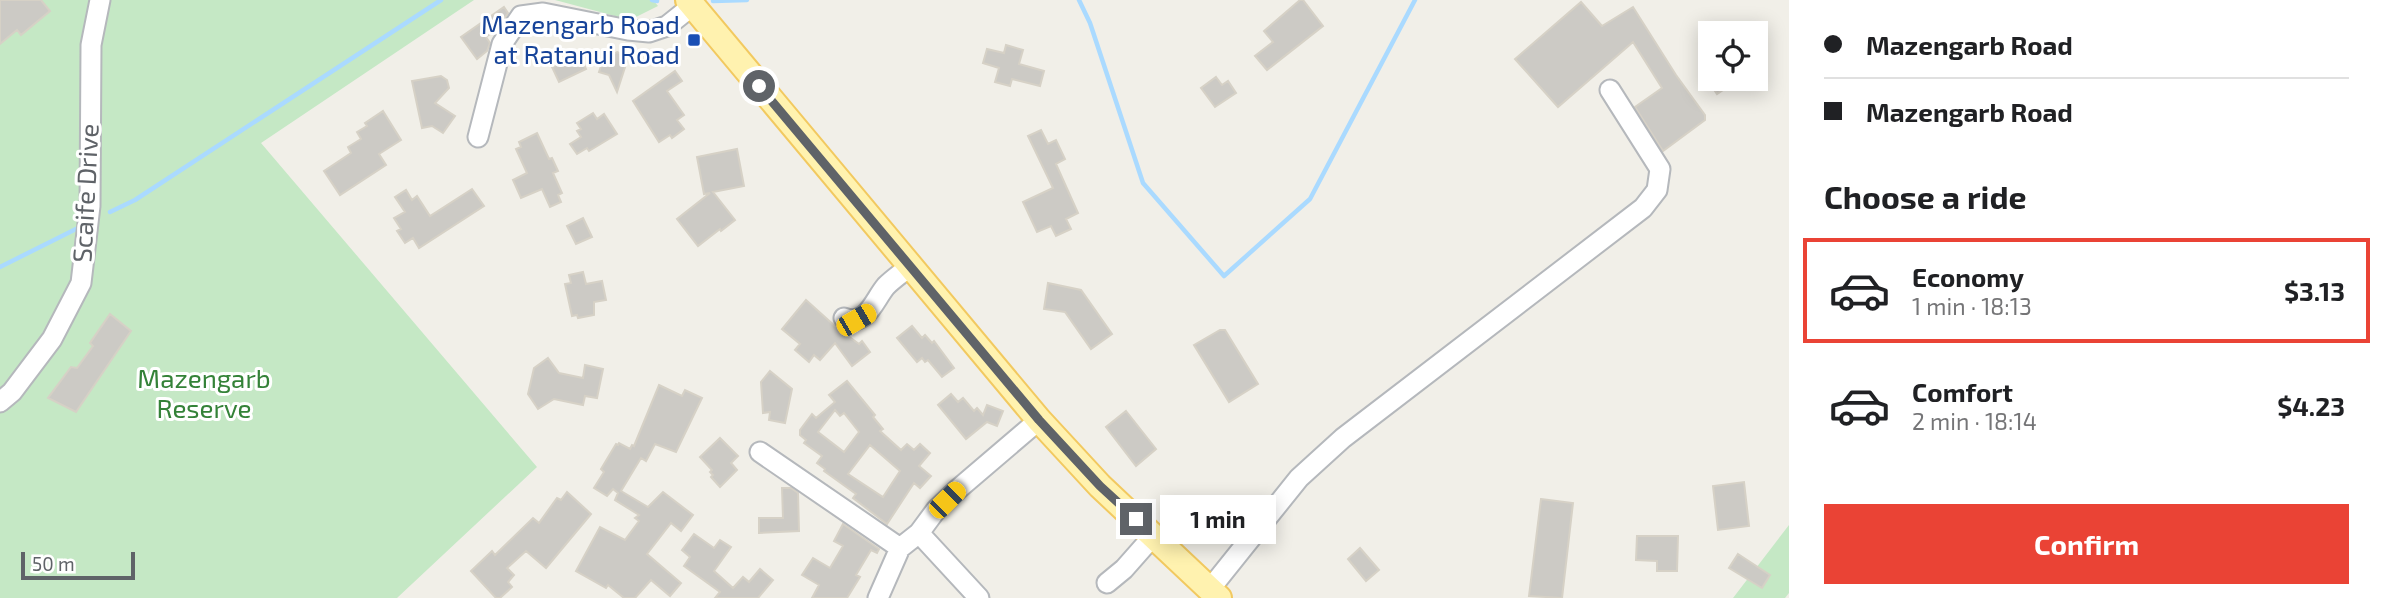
<!DOCTYPE html>
<meta charset="utf-8">
<style>
:root{--surface:#fff;--page:#f2f2f2;--text:#202124;--muted:#757577;--line:#e0e0e0;--accent:#ea4335}
body{margin:0;font-family:"Exo 2",sans-serif;background:var(--page);color:var(--text);height:100vh;display:flex;flex-direction:column;font-size:26px;white-space:nowrap}
*{box-sizing:border-box;margin:0}
p{font-size:23px;color:var(--muted)}
.icon{flex:none;width:38px;height:38px;fill:none;stroke:currentColor;stroke-width:2;stroke-linecap:round;stroke-linejoin:round}
.map{position:relative;flex:1;overflow:hidden}
.side{display:flex;flex-direction:column;background:var(--surface);width:595px}
.side>*{flex:none}
.banner{display:grid;align-content:center;height:154px;padding:0 35px;background:var(--surface)}
.buttons{position:absolute;left:1698px;top:21px;display:grid;gap:14px}
.buttons a{display:grid;place-items:center;width:70px;height:70px;border-radius:0px;background:var(--surface);box-shadow:0 4px 18px #0003;font-size:35px}
.scale{position:absolute;left:21px;bottom:18px;width:114px;box-sizing:border-box;padding-left:7px;border:4px solid #5f6368;border-top:0;font-size:19px;line-height:24px;white-space:nowrap;color:#5f6368;-webkit-text-stroke:5px #fff;paint-order:stroke}
.end{position:absolute;width:32px;height:32px;margin:-16px;border:9px solid #5f6368;background:#fff;box-shadow:0 0 0 4px #fff}
.from{border-radius:50%}
.bubble{position:absolute;height:49px;border-radius:0px;background:var(--surface);box-shadow:0 4px 18px #0003;font-size:23px;font-weight:700;line-height:49px;text-align:center}
.car{position:absolute;width:21px;height:42px;margin:-21px -10px;border-radius:9px;box-shadow:0 0 5px 2px #0007;background:linear-gradient(#f5c518 24%,#345 0 40%,#f5c518 0 76%,#345 0 86%,#f5c518 0)}
.banner b{display:flex;align-items:center;gap:24px;height:66px;font-size:26px}
.banner b+b{border-top:2px solid var(--line)}
.banner i{width:18px;height:18px;background:var(--text)}
ul{padding:0;list-style:none}
li{display:flex;align-items:center;gap:21px;height:105px;margin:0 14px 10px;padding:0 21px;border:4px solid transparent;border-radius:0px}
li div{flex:1}
li b{display:block;font-size:26px}
li em{font-style:normal;font-weight:700}
li.active{border-color:var(--accent)}
li>.icon{width:63px;height:63px;stroke-width:1.5}
h2{padding:0 35px;font-size:32px;line-height:84px}
.button{display:flex;gap:14px;margin-top:auto;padding:14px 35px}
.button a{flex:1;height:80px;border-radius:0px;background:var(--accent);color:#fff;font-size:28px;font-weight:700;line-height:80px;text-align:center}
main{display:flex;flex:1;min-height:0}
.map>svg:first-child{display:block}
</style>
<main>
<div class="map">
<svg width="1789" height="598" viewBox="0 0 1789 598">
<rect width="100%" height="100%" fill="#f1efe8"/>
<!-- green -->
<path fill="#c5e8c5" d="M0 0H474L261 143 537 467 397 598H0Z
M555 0H653L658 6 630 20Z
M1789 525V593L1785 598H1733Z"/>
<g fill="none" stroke-linecap="round" stroke-linejoin="round">
<!-- stream -->
<path stroke="#aadaff" stroke-width="4.5" d="M652 0 657 1
M1079 0 1090 23 1143 183 1224 276 1310 199 1415 0
M713 1 747 0
M110 212 135 200 441 0
M0 267 78 228"/>
</g>
<!-- building -->
<path fill="#cccac5" stroke="#d6d1c6" stroke-width="2" fill-rule="evenodd" d="M0 0H41L50 11 21 35 17 30 0 44Z
M1300 0H1303L1323 26 1267 70 1255 56 1273 42 1264 31Z
M1581 2 1602 26 1633 7 1676 75 1705 115V120L1663 151 1635 107 1662 88 1633 42 1558 107 1515 59Z
M504 7 508 13 498 28 486 37 490 43 487 51 477 59 461 37Z
M1006 45 1023 50 1019 64 1044 71 1040 86 1012 79 1010 86 995 82 999 68 983 63 987 49 1004 53Z
M617 52 624 55 627 61 617 92 609 75 599 72 603 60 608 62 610 56Z
M579 54 586 69 559 82 552 67Z
M675 71 682 81 667 91 684 115 677 120 684 129 672 138 670 135 659 142 633 101Z
M441 76 447 80 449 88 435 103 455 116 443 133 432 126 422 128 412 81Z
M1216 77 1222 85 1228 81 1236 93 1215 107 1201 88Z
M1707 79H1739L1717 94Z
M383 111 401 140 379 154 386 165 340 195 324 171 351 153 348 147 361 139 357 132 367 126 365 123Z
M593 113 597 119 604 114 617 134 589 151 587 148 577 154 570 144 581 137 577 131 581 129 577 123Z
M1041 130 1048 144 1056 140 1065 159 1056 164 1078 213 1066 219 1071 229 1056 236 1051 226 1037 232 1023 202 1053 188 1028 136Z
M537 133 549 159 552 158 558 171 553 173 562 193 558 195 561 202 550 207 542 189 521 198 513 180 527 173 516 149 521 147 519 142Z
M737 149 744 186 713 192 735 220 721 231 720 229 698 246 677 219 710 193 704 194 697 157Z
M472 189 484 206 419 248 413 238 405 243 397 231 401 229 394 218 405 212 395 197 406 190 412 200 417 196 430 216Z
M583 218 592 237 576 244 567 226Z
M583 272 586 284 602 281 606 300 594 302V315L578 318 577 315 572 316 565 284 571 283 569 275Z
M1048 283 1081 290 1112 334 1091 349 1065 312 1044 309Z
M806 300 836 327 859 344 862 341 870 352 852 366 835 343 820 360 814 355 809 362 795 350 800 344 782 329Z
M110 314 131 331 76 412 48 398 71 367 77 368 93 346 90 343Z
M912 326 922 338 925 335 932 343 934 341 954 368 942 377 928 360 925 362 922 358 917 362 897 338Z
M1220 330H1225L1258 384 1229 402 1194 345Z
M548 358 559 373 583 378 585 365 603 369 597 398 585 396 583 405 554 399 538 409 528 394 534 368Z
M770 371 792 389 785 423 769 420 770 412 763 413 761 382Z
M847 381 875 415 873 417 883 429 880 431 901 450 907 444 914 450 920 444 930 453 919 466 931 476 920 488 914 483 887 524 853 498 856 494 824 471 825 469 817 463 822 456 804 443 806 440 800 435V430L812 414 816 418 835 402 829 395ZM835 410 840 416 844 413 859 432 844 452 818 432ZM870 445 900 471 883 497 848 474Z
M659 385 682 396 685 390 702 398 676 452 655 444 646 461 641 458 621 491 648 507 663 492 693 515 681 531 671 523 647 554 681 583 670 596 651 580 635 598H624L608 585 606 588 576 571 600 527 625 540 639 521 635 518 639 515 615 500 618 493 613 489 607 496 594 488 604 472 601 469 616 444 618 445 619 443 630 449 632 445 634 446Z
M951 394 958 402 963 398 974 411 977 408 983 415 987 405 1003 411 997 426 987 422 966 439 938 405Z
M1126 411 1156 449 1136 466 1106 427Z
M720 438 738 456 731 463 737 470 720 487 711 477 713 475 710 472 712 470 700 457Z
M1744 482 1749 526 1718 530 1713 486Z
M782 488H791L798 493 799 531 759 533V518H783Z
M567 492 591 514 546 568 526 551 507 568 514 575 508 582 512 587 500 598H496L471 571 492 551 495 555 533 518 539 523 557 498 561 500Z
M1541 499 1573 503 1562 598 1529 596Z
M843 524 879 549 877 553 871 550 856 575 860 577 847 598H812L819 585 802 575 813 558 830 568 843 546 834 541Z
M694 534 714 548 720 540 731 547 714 571 733 588 743 577 749 582 760 569 773 580 758 598H715L720 592 684 566 690 557 682 550Z
M1637 536H1678L1677 571H1657V561L1636 560Z
M1360 548 1379 570 1366 581 1348 559Z
M1738 554 1770 575 1762 588 1729 568Z"/>
<g fill="none" stroke-linecap="round" stroke-linejoin="round">
<defs>
<path id="minor" d="M478 137 502 44 521 16 543 13 628 30 649 32 667 26 692 6
M844 318C867 327 874 300 886 286 893 279 902 273 909 267
M0 402 12 392 52 339 81 283 90 206 91 45 100 0
M760 452 900 548
M919 533 979 598
M1107 583 1124 569 1154 535
M1210 589 1299 478 1343 438 1643 208 1657 190 1660 169 1610 90
M878 598 900 548 919 533 936 510 957 490 1039 420"/>
<path id="major" d="M688 0 1039 420 1100 486 1219 598"/>
</defs>
<!-- minor casing -->
<use href="#minor" stroke="#b5b8bc" stroke-width="23"/>
<!-- major casing -->
<use href="#major" stroke="#f2c960" stroke-width="28"/>
<!-- minor -->
<use href="#minor" stroke="#fff" stroke-width="19"/>
<!-- major -->
<use href="#major" stroke="#fff2af" stroke-width="24"/>
</g>
<g fill="none" stroke-linecap="round" stroke-linejoin="round">
<!-- route -->
<path stroke="#5f6368" stroke-width="9" d="M759 86 1039 420 1100 486 1136 519"/>
</g>
<!-- markers -->
<rect fill="#1a4fb4" stroke="#fff" stroke-width="2.5" x="687" y="33" width="14" height="14" rx="3.5"/>
<g text-anchor="middle" stroke-width="6" stroke-linejoin="round" paint-order="stroke">
<!-- transit labels -->
<g font-size="26" fill="#164399" stroke="#fff" text-anchor="end">
<text x="680" y="34">Mazengarb Road<tspan x="680" dy="30">at Ratanui Road</tspan></text>
</g>
<!-- street labels -->
<g font-size="26" fill="#5f6368" stroke="#fff">
<text transform="translate(86 193) rotate(-87)" y="9">Scaife Drive</text>
</g>
<!-- park labels -->
<g font-size="26" fill="#348238" stroke="#fff">
<text x="204" y="388">Mazengarb<tspan x="204" dy="30">Reserve</tspan></text>
</g>
</g>
</svg>
<div class="buttons">
<a><svg class="icon" aria-label="locate" viewBox="0 0 24 24"><circle cx="12" cy="12" r="6"/><path d="M12 2v4M12 18v4M2 12h4M18 12h4"/></svg></a>
</div>
<div class="scale">50 m</div>
<i class="end from" style="left:759px;top:86px"></i>
<i class="end" style="left:1136px;top:519px"></i>
<div class="bubble" style="left:1160px;top:495px;width:116px">1 min</div>
<i class="car" style="left:856px;top:320px;rotate:60deg"></i>
<i class="car" style="left:947px;top:500px;rotate:45deg"></i>
</div>
<section class="side">
<div class="banner">
<b><i class="from"></i>Mazengarb Road</b>
<b><i></i>Mazengarb Road</b>
</div>
<h2>Choose a ride</h2>
<ul>
<li class="active"><svg class="icon" aria-label="car" viewBox="0 0 24 24"><path d="M5 17H2v-5l4-1 3-4h7l3 4 3 1v5h-3M9 17h6M6 11h13"/><circle cx="7" cy="17" r="2"/><circle cx="17" cy="17" r="2"/></svg><div><b>Economy</b><p>1 min · 18:13</p></div><em>$3.13</em></li>
<li><svg class="icon" aria-label="car" viewBox="0 0 24 24"><path d="M5 17H2v-5l4-1 3-4h7l3 4 3 1v5h-3M9 17h6M6 11h13"/><circle cx="7" cy="17" r="2"/><circle cx="17" cy="17" r="2"/></svg><div><b>Comfort</b><p>2 min · 18:14</p></div><em>$4.23</em></li>
</ul>
<div class="button"><a>Confirm</a></div>
</section>
</main>
